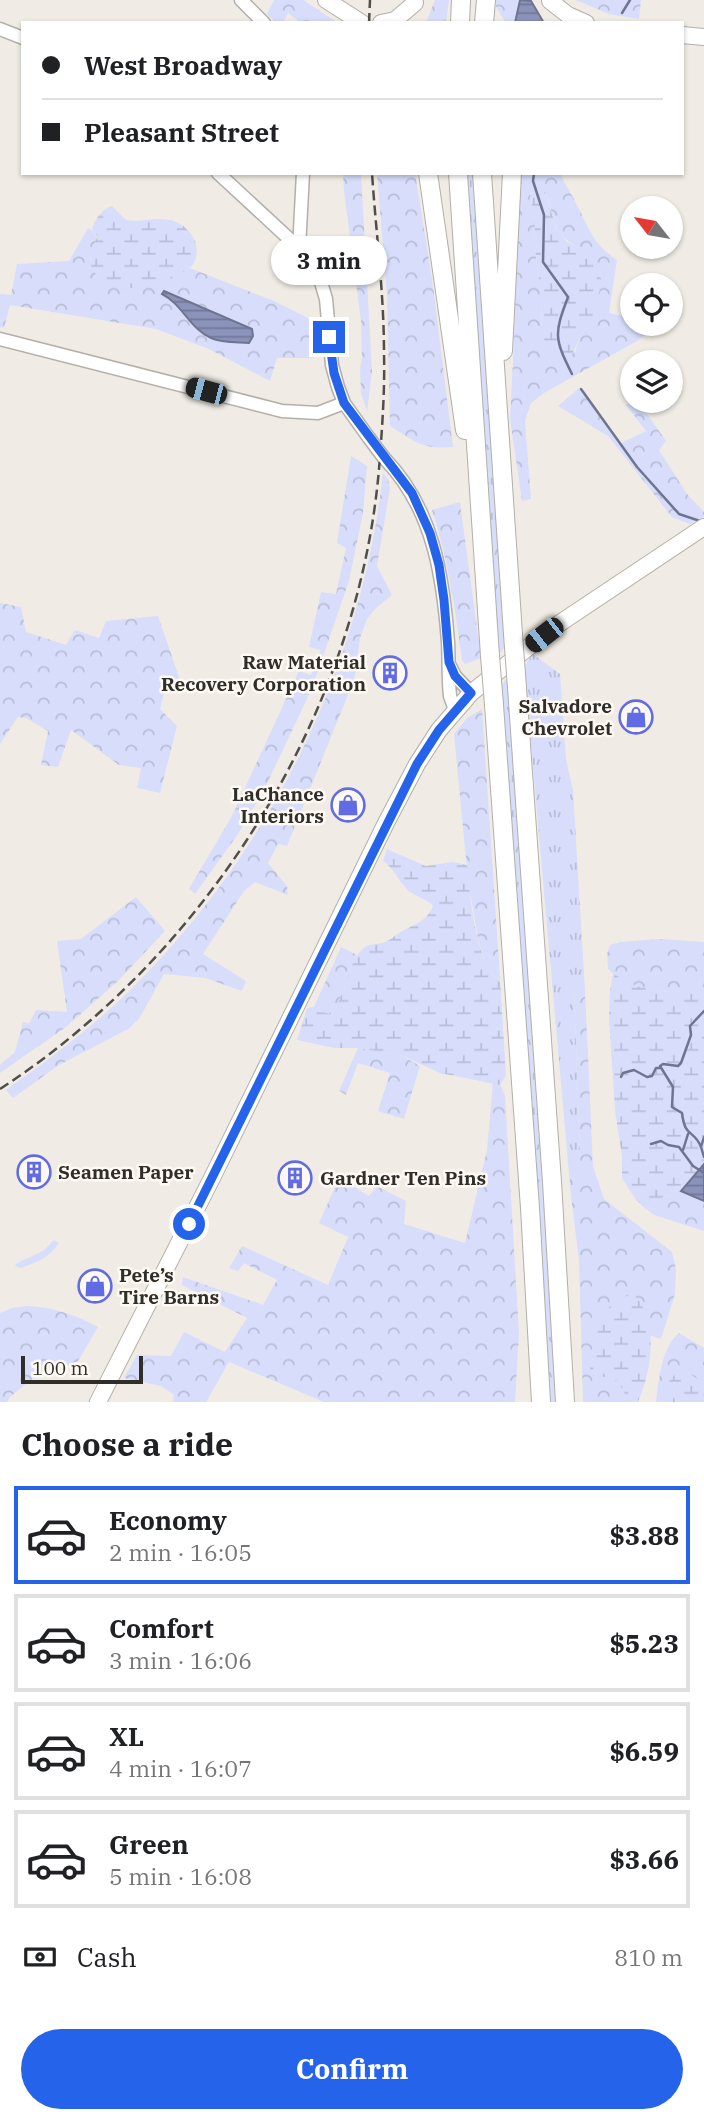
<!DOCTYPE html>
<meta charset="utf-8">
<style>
:root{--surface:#fff;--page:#f2f2f2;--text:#202124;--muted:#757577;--line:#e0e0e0;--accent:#2563eb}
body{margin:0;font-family:"IBM Plex Serif",serif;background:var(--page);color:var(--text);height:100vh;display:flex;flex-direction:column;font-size:26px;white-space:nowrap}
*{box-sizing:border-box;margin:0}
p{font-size:23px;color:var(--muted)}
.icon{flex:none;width:38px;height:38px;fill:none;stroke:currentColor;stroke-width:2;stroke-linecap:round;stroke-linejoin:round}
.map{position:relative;height:1402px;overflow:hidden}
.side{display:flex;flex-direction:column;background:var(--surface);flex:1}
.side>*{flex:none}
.banner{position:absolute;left:21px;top:21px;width:663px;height:154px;border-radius:0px;box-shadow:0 2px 5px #0004;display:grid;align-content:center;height:154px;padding:0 21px;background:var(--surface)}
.needle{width:46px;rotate:301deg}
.fabs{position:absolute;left:620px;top:196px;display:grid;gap:14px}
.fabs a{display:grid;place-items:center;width:63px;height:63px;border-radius:50%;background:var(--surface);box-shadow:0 2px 5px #0004;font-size:35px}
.scale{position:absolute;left:21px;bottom:18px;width:122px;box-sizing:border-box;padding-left:7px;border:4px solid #2f2e2b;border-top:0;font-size:19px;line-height:24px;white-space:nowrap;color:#2f2e2b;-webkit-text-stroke:5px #fefaf3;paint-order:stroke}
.end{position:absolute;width:32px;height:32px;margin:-16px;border:9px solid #2563eb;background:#fff;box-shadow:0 0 0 4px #fff}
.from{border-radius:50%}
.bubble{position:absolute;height:49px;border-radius:24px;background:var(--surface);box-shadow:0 2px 5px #0004;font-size:23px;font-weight:700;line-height:49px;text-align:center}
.car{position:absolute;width:21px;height:42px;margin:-21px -10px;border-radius:9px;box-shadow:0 0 5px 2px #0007;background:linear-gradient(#222 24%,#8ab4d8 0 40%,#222 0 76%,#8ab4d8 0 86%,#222 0)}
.banner b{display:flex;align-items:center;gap:24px;height:66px;font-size:26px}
.banner b+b{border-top:2px solid var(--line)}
.banner i{width:18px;height:18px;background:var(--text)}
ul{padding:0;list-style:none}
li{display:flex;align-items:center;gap:21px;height:98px;margin:0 14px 10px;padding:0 7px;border:4px solid var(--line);border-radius:0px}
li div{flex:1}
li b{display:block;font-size:26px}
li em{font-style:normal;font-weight:700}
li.active{border-color:var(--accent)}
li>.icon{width:63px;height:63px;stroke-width:1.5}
h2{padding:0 21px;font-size:32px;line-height:84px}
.pay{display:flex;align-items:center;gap:18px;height:77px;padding:0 21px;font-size:26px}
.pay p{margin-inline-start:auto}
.primary-button{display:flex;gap:14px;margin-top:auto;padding:14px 21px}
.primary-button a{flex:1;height:80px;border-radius:42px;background:var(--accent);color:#fff;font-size:28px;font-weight:700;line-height:80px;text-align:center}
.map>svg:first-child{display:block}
</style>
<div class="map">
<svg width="704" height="1402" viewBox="0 0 704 1402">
<defs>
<pattern id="grass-tufts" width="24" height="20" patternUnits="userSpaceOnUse" patternTransform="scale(1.75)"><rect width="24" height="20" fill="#d7ddfb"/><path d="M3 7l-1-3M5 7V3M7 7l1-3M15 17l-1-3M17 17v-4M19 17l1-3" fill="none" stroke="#b9bed7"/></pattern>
<pattern id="forest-crowns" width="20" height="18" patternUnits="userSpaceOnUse" patternTransform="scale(1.75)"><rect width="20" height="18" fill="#d7ddfb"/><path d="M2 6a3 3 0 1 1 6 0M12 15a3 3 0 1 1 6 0" fill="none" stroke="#b9bed7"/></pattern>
<pattern id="wetland-marsh" width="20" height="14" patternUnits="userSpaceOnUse" patternTransform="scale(1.75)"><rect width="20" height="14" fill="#d7ddfb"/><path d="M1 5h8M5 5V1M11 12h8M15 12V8" fill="none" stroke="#b9bed7"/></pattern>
<pattern id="water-rules" width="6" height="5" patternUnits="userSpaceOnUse" patternTransform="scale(1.75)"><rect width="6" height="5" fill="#8b93bb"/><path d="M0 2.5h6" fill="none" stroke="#727898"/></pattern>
</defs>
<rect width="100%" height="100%" fill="#f0ece5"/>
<!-- grass -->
<path fill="url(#grass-tufts)" d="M465 173H475L506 646 498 655Z
M533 654 560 674 566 759 573 791 585 990H574L580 1153 571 1196 524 666Z
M509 676 538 1057 558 1402H546L534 1135 500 686Z
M54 1240 59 1243C49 1258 37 1262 21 1268L15 1266 17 1263 43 1251Z"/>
<!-- forest -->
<path fill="url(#forest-crowns)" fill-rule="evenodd" d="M274 0H303L338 23H301L288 13 283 23H276L267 14Z
M435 0H449L446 23H426Z
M496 0H520L515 23H506L496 7Z
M576 0H641L639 19 609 14Z
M343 173H361L372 371 367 412 361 393 360 369 362 358 361 321 344 191Z
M377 173H415L432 278 453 447C422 450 415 441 390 426L387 295Z
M520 173H560C565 185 573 196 578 207 590 231 594 245 617 260L609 313 632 318V324H656L648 333 637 341 544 393 531 403 525 421 531 499 522 501 510 419 514 340 518 184ZM530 191 546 194C557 225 551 234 583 250L590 324 580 337 575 352H549L542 334 541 296 534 241 535 226Z
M88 228C102 235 95 248 90 260L134 287 170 277 190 268 274 301 312 320 314 358H277L270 381 209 349 156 329 10 305 4 328 0 327V294L11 295 17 264 69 261ZM167 291 251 329 253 336 198 330Z
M579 388 619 444 646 431 626 405 632 400 638 401 666 441 659 450 687 494 704 512V517L690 524 672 517 608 436 558 406Z
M351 456 367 466 363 513 349 581 312 688 265 788 238 834 195 894 189 889 232 816 299 671 311 675 321 650 309 647 321 592 336 594 346 548 337 543Z
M383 473 388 479 390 488 377 566 392 595 375 609 367 619 360 638 354 680 287 846 278 844 268 863 287 886 288 895 255 882 244 891 203 954 246 981 242 991 205 978 164 974 139 1019 128 1029 59 1065 13 1098 6 1090C48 1060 89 1030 126 994 267 858 362 668 383 473Z
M460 502 481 658 465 664 462 660C455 609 448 559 432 510Z
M0 603 21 607 26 632 66 645 75 630 99 638 106 621 158 616 179 677 180 685 165 689 160 709 177 726 160 793 137 788 141 768 119 765 71 730 58 767 41 765 48 731 26 718 18 717 0 744Z
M482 709 500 978 496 979 486 966 478 939 468 880 454 734 467 718Z
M136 897 165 931 117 982 66 1027 0 1073V1065L15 1052 23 1022 29 1024 36 1010 67 1012 57 941 81 939Z
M660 939 704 942V992C670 992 634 994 608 969L607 954 610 945 620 942Z
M341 947 357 955 337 1007 327 1015 314 1007Z
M574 990H585L593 1166 604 1199 672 1252 676 1269 675 1294 661 1339 646 1334 626 1387 633 1402H583L579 1260 571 1196 580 1153Z
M358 1048 403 1056 420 1066 404 1119 378 1111 390 1073 358 1063 346 1095 339 1091Z
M493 1082 500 1085 505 1096 519 1333 515 1402H324L229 1362 206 1402H173L174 1395 161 1386 124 1378 137 1355 171 1356 184 1332 225 1352 247 1318 182 1285 183 1277 263 1305 277 1280 244 1263 238 1271 229 1268 242 1246 328 1285 348 1237 319 1223 339 1178 369 1196 377 1186 406 1201 404 1224 465 1243 487 1150Z
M681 1191 704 1201V1231L654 1215 647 1210 656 1200Z
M27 1306C54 1307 75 1315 98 1327L74 1368 63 1363 36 1376 10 1397 7 1402H0V1313L12 1308Z
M679 1333 704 1348V1402H656C659 1380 661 1348 679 1333Z"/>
<!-- wetland -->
<path fill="url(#wetland-marsh)" d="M534 184 539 185 546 194 556 228 567 242 583 250 595 262 602 282 590 324 580 337 571 357 561 359 549 352 542 335 541 296 534 241 535 226 530 191Z
M112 206 126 220C142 223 160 215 176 222 184 225 192 233 195 241 198 248 197 261 191 267 182 276 137 287 123 290 110 284 88 276 91 259 92 251 96 244 97 236L92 230C94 221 102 208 112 206Z
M387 849 426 866 452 862 467 865C470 894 475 959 496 979L500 978 506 1076 500 1085 440 1073 403 1056 358 1048H334L297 1040 307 1008 314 1007 327 1015C347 1000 345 972 359 953 369 940 376 947 387 941 390 940 393 937 396 935 409 926 427 923 433 906 427 899 417 897 409 891 398 882 396 870 383 861Z
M613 973C639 994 673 992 704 992V1164L681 1191 656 1200 647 1210 636 1200 622 1178V1156L615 1111 609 1018 610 990Z
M632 1293C660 1319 652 1370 638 1402H629L618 1381C609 1377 601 1377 592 1375 587 1365 593 1359 594 1348 600 1321 603 1303 632 1293Z
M685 1371C701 1380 704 1383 704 1402H661L666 1385 677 1372Z"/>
<!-- water -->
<path fill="url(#water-rules)" stroke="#6f7590" stroke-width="2" d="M520 0 531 1 544 23H515Z
M164 291 252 329 253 336 249 343C237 342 222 343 211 338 190 329 182 304 162 294Z
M704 1164V1201L681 1191Z"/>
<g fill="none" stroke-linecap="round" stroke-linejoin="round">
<!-- stream -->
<path stroke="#6f7590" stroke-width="2.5" d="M622 13 630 0
M534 173 533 181 544 215 543 262 568 297C554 334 554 338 572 374
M581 389 637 467 679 514 700 521
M621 1077 623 1073 634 1070 647 1077 652 1076 656 1068H661
M704 1137 701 1147 704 1157
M651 1144 661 1141 668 1145 679 1147 693 1166 704 1173
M701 1147C694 1129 685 1139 682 1113L672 1107 673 1087 660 1066 663 1064 678 1066 681 1063 691 1035 690 1026 704 1011
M683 1150 688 1134"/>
<defs>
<path id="minor" d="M241 0 264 23
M0 29 23 38
M218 173 299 248 318 272 326 299 332 365 338 387 344 403 369 438
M299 248 303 173
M0 339 282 411 318 413 344 403
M384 458C433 508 443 575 448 642 449 660 448 678 450 696L455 710
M450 666 455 676 471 693"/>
<path id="major" d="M326 0 362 23
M550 1 568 15 586 23
M381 23 395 20 415 3
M682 35 704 37
M98 1402 212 1178 386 823 417 764 439 730 471 693 554 627 704 527"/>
<path id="highway" d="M460 23 461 0
M484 23 486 0
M428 173 465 430
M458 173 490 656
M482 173 513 634
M503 351 512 173
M517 688 552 1182 565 1402
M494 705 530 1208 541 1402"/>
</defs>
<!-- minor casing -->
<use href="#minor" stroke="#b3afa9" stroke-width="15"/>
<!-- major casing -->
<use href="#major" stroke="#b3afa9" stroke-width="18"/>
<!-- highway casing -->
<use href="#highway" stroke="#b3afa9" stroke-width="20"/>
<!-- minor -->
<use href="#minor" stroke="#fff" stroke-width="12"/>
<!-- major -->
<use href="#major" stroke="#fff" stroke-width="16"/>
<!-- highway -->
<use href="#highway" stroke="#fff" stroke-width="18"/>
<!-- rail -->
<path stroke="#504e4b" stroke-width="2.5" stroke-dasharray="10 5" stroke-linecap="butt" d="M369 23 370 0
M0 1089C206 955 358 715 379 469 382 430 385 391 384 353 384 293 376 233 372 173"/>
<defs>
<path id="minor-bridge" d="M369 438 384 458"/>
<path id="highway-bridge" d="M513 634 517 688
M490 656 494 705"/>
</defs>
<!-- minor-bridge casing -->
<use href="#minor-bridge" stroke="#b3afa9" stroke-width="15" stroke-linecap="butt"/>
<!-- highway-bridge casing -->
<use href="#highway-bridge" stroke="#b3afa9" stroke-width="20" stroke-linecap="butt"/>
<!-- minor-bridge -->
<use href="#minor-bridge" stroke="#fff" stroke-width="12"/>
<!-- highway-bridge -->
<use href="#highway-bridge" stroke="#fff" stroke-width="18"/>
</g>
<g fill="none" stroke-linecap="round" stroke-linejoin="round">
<!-- route -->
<path stroke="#2563eb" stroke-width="9" d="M189 1224 417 764 439 730 471 693 455 676 449 662 444 600 439 565 430 533 412 493 344 403 334 373 329 337"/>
</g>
<!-- icons -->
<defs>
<symbol id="building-ring" viewBox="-11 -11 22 22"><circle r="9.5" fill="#fefaf3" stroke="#616ce4" stroke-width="1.5"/><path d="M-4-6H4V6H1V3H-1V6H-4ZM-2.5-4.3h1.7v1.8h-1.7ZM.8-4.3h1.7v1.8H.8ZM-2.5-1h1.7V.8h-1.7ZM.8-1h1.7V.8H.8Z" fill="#616ce4"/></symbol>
<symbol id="shop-ring" viewBox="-11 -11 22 22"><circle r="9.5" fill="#fefaf3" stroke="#616ce4" stroke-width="1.5"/><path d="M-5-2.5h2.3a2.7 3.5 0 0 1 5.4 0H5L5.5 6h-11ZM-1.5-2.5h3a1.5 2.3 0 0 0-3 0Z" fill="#616ce4"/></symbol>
</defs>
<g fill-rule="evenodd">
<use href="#building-ring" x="371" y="654" width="38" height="38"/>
<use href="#shop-ring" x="617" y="698" width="38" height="38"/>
<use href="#shop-ring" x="329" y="786" width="38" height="38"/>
<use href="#building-ring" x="15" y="1153" width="38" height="38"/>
<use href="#building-ring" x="276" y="1159" width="38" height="38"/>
<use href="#shop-ring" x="76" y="1267" width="38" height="38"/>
</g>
<g text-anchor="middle" stroke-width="5" stroke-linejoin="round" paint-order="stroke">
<!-- poi labels -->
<g font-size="19" font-weight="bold" fill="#2f2e2b" stroke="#fefaf3" text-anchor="end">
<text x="366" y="669">Raw Material<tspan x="366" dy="22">Recovery Corporation</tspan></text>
<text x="612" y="713">Salvadore<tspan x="612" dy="22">Chevrolet</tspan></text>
<text x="324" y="801">LaChance<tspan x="324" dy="22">Interiors</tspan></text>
<text x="58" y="1179" text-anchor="start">Seamen Paper</text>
<text x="320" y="1185" text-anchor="start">Gardner Ten Pins</text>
<text x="119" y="1282" text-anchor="start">Pete’s<tspan x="119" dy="22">Tire Barns</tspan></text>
</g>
</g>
</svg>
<div class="fabs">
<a><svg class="needle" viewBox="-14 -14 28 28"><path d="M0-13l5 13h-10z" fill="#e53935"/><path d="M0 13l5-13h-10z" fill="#757577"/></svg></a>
<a><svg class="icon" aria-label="locate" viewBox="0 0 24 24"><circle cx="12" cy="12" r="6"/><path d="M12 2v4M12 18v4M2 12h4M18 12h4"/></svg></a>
<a><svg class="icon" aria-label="layers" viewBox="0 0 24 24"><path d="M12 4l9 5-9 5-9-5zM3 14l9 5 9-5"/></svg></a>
</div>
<div class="scale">100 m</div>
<i class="end from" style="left:189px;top:1224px"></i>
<i class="end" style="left:329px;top:337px"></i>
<div class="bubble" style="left:271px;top:236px;width:116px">3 min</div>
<i class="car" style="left:206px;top:391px;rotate:285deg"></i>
<i class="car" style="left:544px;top:635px;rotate:232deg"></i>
<div class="banner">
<b><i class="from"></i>West Broadway</b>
<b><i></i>Pleasant Street</b>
</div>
</div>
<section class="side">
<h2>Choose a ride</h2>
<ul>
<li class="active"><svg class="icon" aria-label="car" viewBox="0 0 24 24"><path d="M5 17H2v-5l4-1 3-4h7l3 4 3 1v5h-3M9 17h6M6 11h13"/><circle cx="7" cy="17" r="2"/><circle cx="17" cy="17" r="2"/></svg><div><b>Economy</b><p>2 min · 16:05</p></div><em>$3.88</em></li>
<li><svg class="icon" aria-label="car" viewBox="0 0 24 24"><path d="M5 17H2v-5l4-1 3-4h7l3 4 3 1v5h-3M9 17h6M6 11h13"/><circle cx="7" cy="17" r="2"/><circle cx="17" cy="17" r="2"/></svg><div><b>Comfort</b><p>3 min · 16:06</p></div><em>$5.23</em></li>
<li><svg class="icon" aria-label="car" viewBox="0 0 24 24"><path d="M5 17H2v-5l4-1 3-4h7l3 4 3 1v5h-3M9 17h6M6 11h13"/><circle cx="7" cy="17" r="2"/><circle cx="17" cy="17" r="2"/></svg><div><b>XL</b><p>4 min · 16:07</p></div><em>$6.59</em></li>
<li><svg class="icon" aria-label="car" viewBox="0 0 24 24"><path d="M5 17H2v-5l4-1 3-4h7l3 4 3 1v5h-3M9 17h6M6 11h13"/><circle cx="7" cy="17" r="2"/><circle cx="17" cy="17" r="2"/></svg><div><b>Green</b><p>5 min · 16:08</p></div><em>$3.66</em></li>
</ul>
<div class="pay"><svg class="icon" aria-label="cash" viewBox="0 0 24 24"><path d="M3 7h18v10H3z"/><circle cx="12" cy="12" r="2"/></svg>Cash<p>810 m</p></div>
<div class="primary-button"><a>Confirm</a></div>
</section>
